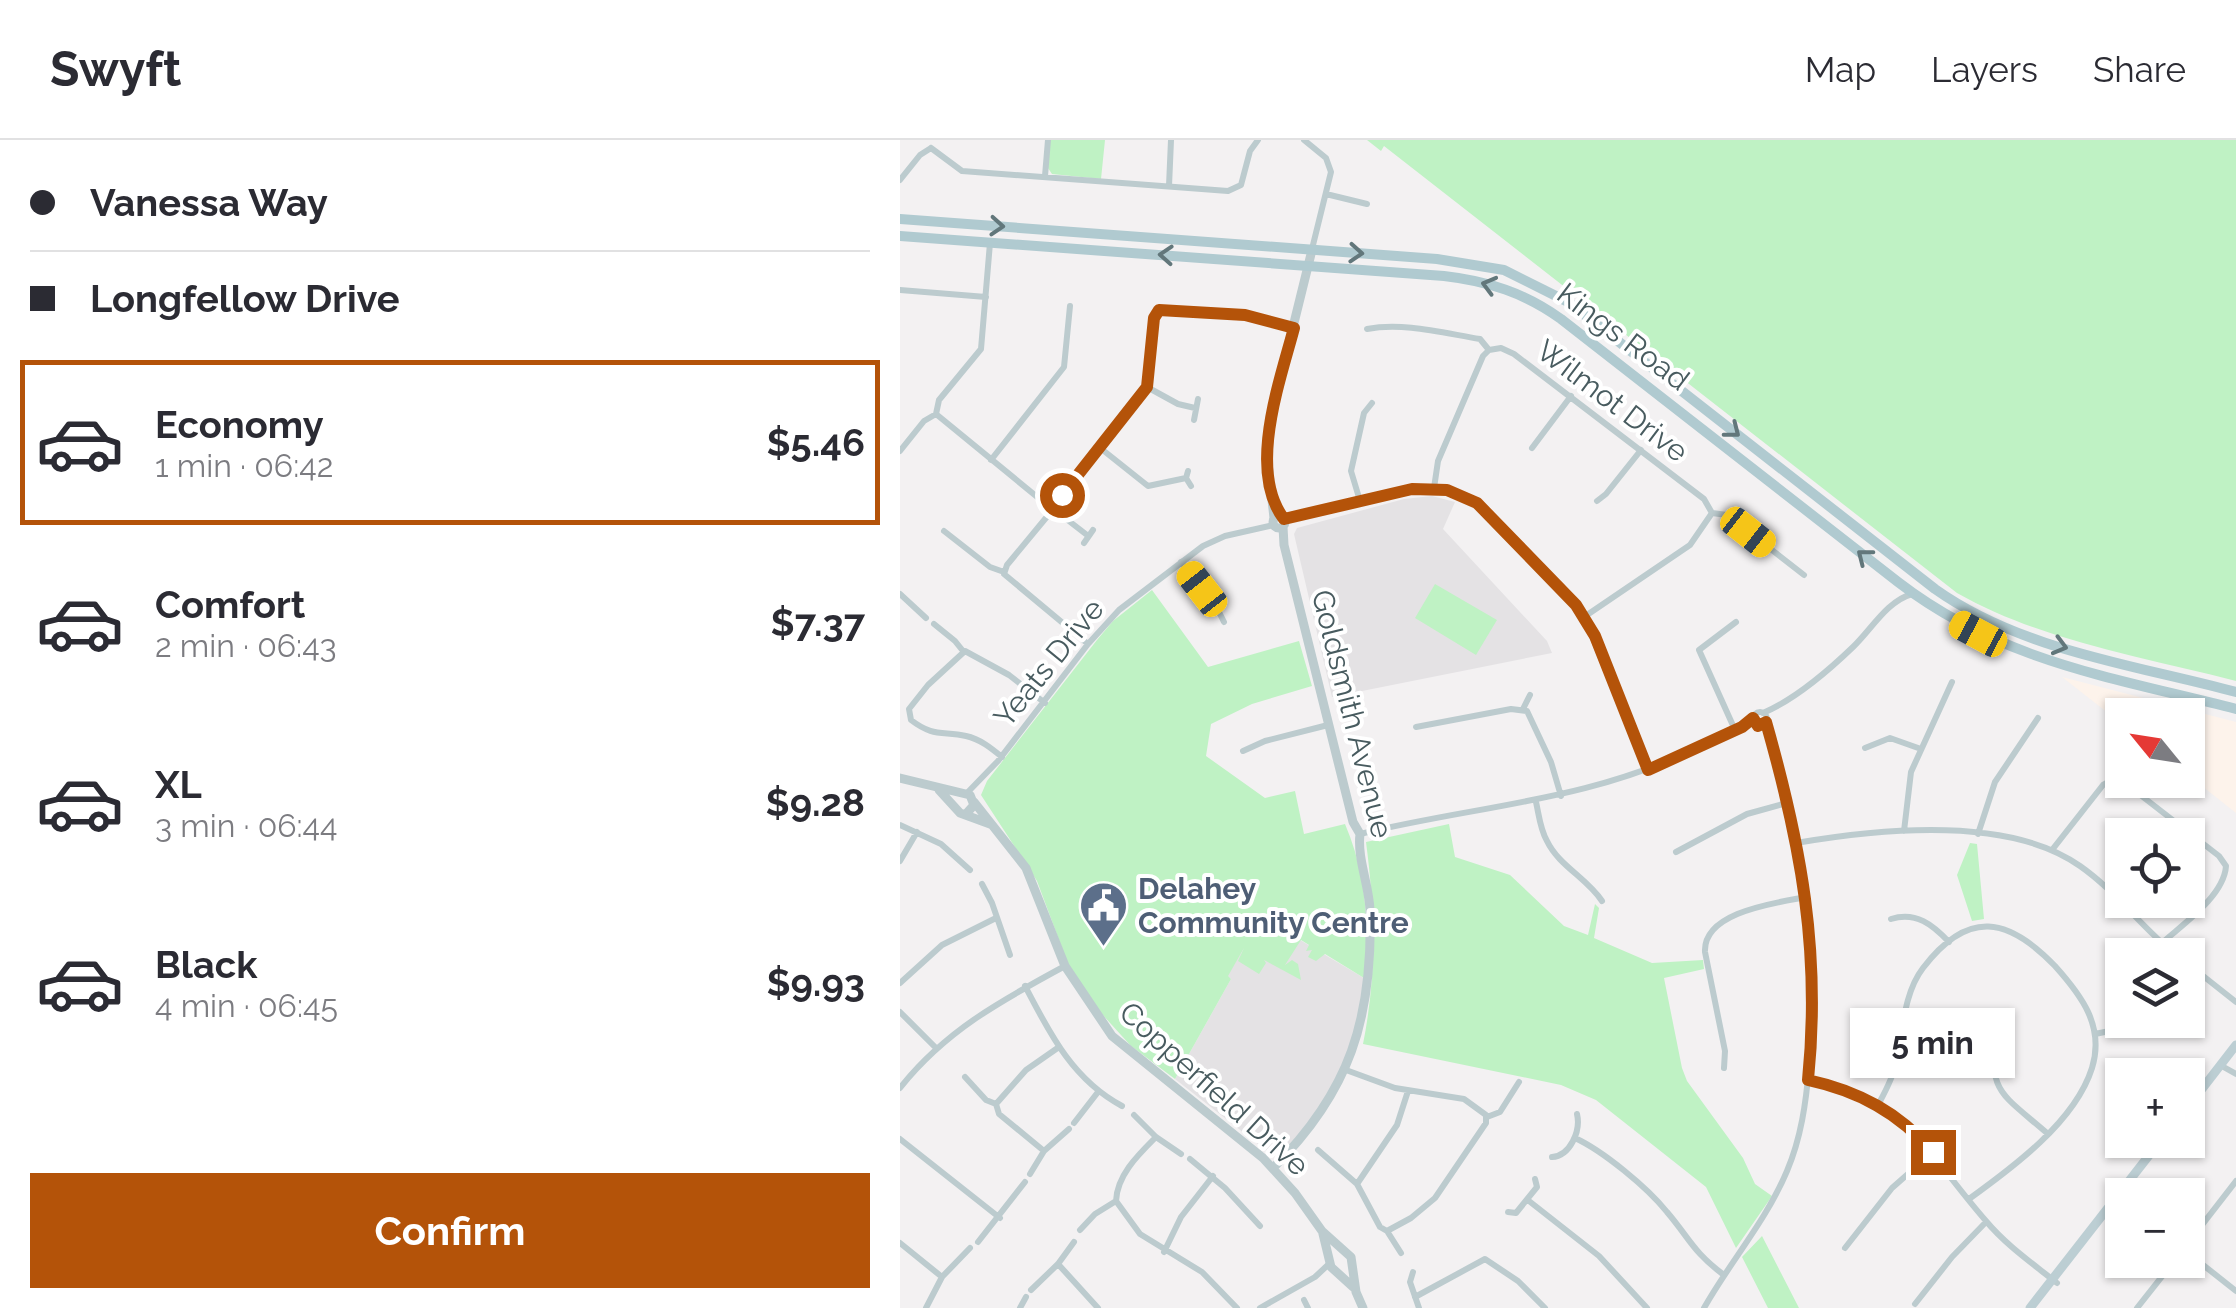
<!DOCTYPE html>
<meta charset="utf-8">
<style>
:root{--surface:#fff;--page:#f7f7f7;--text:#2b2b33;--muted:#7c7c81;--line:#e1e1e2;--accent:#b45309}
body{margin:0;font-family:Raleway,sans-serif;background:var(--page);color:var(--text);height:100vh;display:flex;flex-direction:column;font-size:38px;white-space:nowrap}
*{box-sizing:border-box;margin:0}
p{font-size:32px;color:var(--muted)}
.icon{flex:none;width:55px;height:55px;fill:none;stroke:currentColor;stroke-width:2;stroke-linecap:round;stroke-linejoin:round}
.map{position:relative;flex:1;overflow:hidden}
.panel{display:flex;flex-direction:column;background:var(--surface);width:900px}
.panel>*{flex:none}
.top-card{display:grid;align-content:center;height:220px;padding:0 30px;background:var(--surface)}
.needle{width:65px;rotate:300deg}
.fabs{position:absolute;left:1205px;top:558px;display:grid;gap:20px}
.fabs a{display:grid;place-items:center;width:100px;height:100px;border-radius:0px;background:var(--surface);box-shadow:0 2px 8px #0004;font-size:50px}
.end{position:absolute;width:45px;height:45px;margin:-22px;border:12px solid #b45309;background:#fff;box-shadow:0 0 0 5px #fff}
.from{border-radius:50%}
.bubble{position:absolute;height:70px;border-radius:0px;background:var(--surface);box-shadow:0 2px 8px #0004;font-size:32px;font-weight:700;line-height:70px;text-align:center}
.car{position:absolute;width:30px;height:60px;margin:-30px -15px;border-radius:12px;box-shadow:0 0 8px 2px #0007;background:linear-gradient(#f5c518 24%,#345 0 40%,#f5c518 0 76%,#345 0 86%,#f5c518 0)}
.top-card b{display:flex;align-items:center;gap:35px;height:95px;font-size:38px}
.top-card b+b{border-top:2px solid var(--line)}
.top-card i{width:25px;height:25px;background:var(--text)}
ul{padding:0;list-style:none}
li{display:flex;align-items:center;gap:30px;height:165px;margin:0 20px 15px;padding:0 10px;border:5px solid transparent;border-radius:0px}
li div{flex:1}
li b{display:block;font-size:38px}
li em{font-style:normal;font-weight:700}
li.selected{border-color:var(--accent)}
li>.icon{width:90px;height:90px;stroke-width:1.5}
.button{display:flex;gap:20px;margin-top:auto;padding:20px 30px}
.button a{flex:1;height:115px;border-radius:0px;background:var(--accent);color:#fff;font-size:40px;font-weight:700;line-height:115px;text-align:center}
header{display:flex;align-items:center;gap:60px;box-sizing:border-box;height:140px;padding:0 50px;background:var(--surface);border-bottom:2px solid var(--line)}
header strong{font-size:48px}
nav{display:flex;gap:55px;margin-inline-start:auto;font-size:35px}
main{display:flex;flex:1;min-height:0}
.map>svg:first-child{display:block}
</style>
<header>
<strong>Swyft</strong>
<nav><a>Map</a><a>Layers</a><a>Share</a></nav>
</header>
<main>
<section class="panel">
<div class="top-card">
<b><i class="from"></i>Vanessa Way</b>
<b><i></i>Longfellow Drive</b>
</div>
<ul>
<li class="selected"><svg class="icon" aria-label="car" viewBox="0 0 24 24"><path d="M5 17H2v-5l4-1 3-4h7l3 4 3 1v5h-3M9 17h6M6 11h13"/><circle cx="7" cy="17" r="2"/><circle cx="17" cy="17" r="2"/></svg><div><b>Economy</b><p>1 min · 06:42</p></div><em>$5.46</em></li>
<li><svg class="icon" aria-label="car" viewBox="0 0 24 24"><path d="M5 17H2v-5l4-1 3-4h7l3 4 3 1v5h-3M9 17h6M6 11h13"/><circle cx="7" cy="17" r="2"/><circle cx="17" cy="17" r="2"/></svg><div><b>Comfort</b><p>2 min · 06:43</p></div><em>$7.37</em></li>
<li><svg class="icon" aria-label="car" viewBox="0 0 24 24"><path d="M5 17H2v-5l4-1 3-4h7l3 4 3 1v5h-3M9 17h6M6 11h13"/><circle cx="7" cy="17" r="2"/><circle cx="17" cy="17" r="2"/></svg><div><b>XL</b><p>3 min · 06:44</p></div><em>$9.28</em></li>
<li><svg class="icon" aria-label="car" viewBox="0 0 24 24"><path d="M5 17H2v-5l4-1 3-4h7l3 4 3 1v5h-3M9 17h6M6 11h13"/><circle cx="7" cy="17" r="2"/><circle cx="17" cy="17" r="2"/></svg><div><b>Black</b><p>4 min · 06:45</p></div><em>$9.93</em></li>
</ul>
<div class="button"><a>Confirm</a></div>
</section>
<div class="map">
<svg width="1336" height="1168" viewBox="0 0 1336 1168">
<rect width="100%" height="100%" fill="#f3f1f2"/>
<!-- commercial -->
<path fill="#fdf3eb" d="M1162 537 1336 582V673L1288 635V575H1222V584Z"/>
<!-- education -->
<path fill="#e4e2e4" d="M532 356 555 362 543 389 647 501 652 513 432 557 394 394 397 388 504 359Z
M400 800 464 838 455 895 428 958 405 988 384 1010 367 1011 275 939 331 839 327 836 344 808Z"/>
<!-- green -->
<path fill="#bff2c4" d="M150 0H205L201 39 152 34 148 28Z
M467 0H1336V541C1242 517 1142 501 1057 453L484 6 481 11Z
M535 444 597 480 576 515 515 478Z
M252 450 308 527 399 501 412 546 352 564 311 584 306 616 365 658 395 651 404 694 445 684C466 733 470 785 464 838L425 814 416 821 408 817 412 810 406 811 409 805 401 800 385 825 392 820 398 824 401 840 364 820 366 823 359 834 338 821 344 808 328 836 331 839 275 939 231 906 201 873 168 824 137 741 81 655 87 641 197 500 213 481Z
M549 684 555 717 610 735 664 786 688 795 695 764 699 768 694 798 752 823 803 820 804 829 764 838 782 928 787 941 843 1018 855 1044 872 1056 836 1108 806 1047 696 960 661 945 463 904C477 834 475 771 466 702Z
M1070 703 1077 704 1084 779 1072 781 1057 735Z
M862 1096 899 1168H868L842 1117Z"/>
<g fill="none" stroke-linecap="round" stroke-linejoin="round">
<!-- minor -->
<path stroke="#bccbce" stroke-width="6" d="M404 0 426 18 431 32 412 109
M31 8 62 31 328 51 341 45 350 11 358 0
M145 36 148 0
M0 40 20 15 31 8
M269 46 271 0
M426 54 467 64
M0 150 86 157
M467 189C503 182 543 193 580 199L589 210 601 208 614 214 804 359 812 373 827 375 904 435
M247 247 278 264 295 268
M36 274 147 365
M294 280 298 259
M199 307 248 346 286 338
M632 308 671 256
M0 311 24 281 36 274 39 260 81 209 90 103
M91 320 164 227 170 166
M288 331 286 338 291 346
M534 348 538 321 583 216 589 210
M460 361 451 331 464 273 472 263
M697 361 706 354 741 310
M157 364 247 247 256 172 265 169 345 175 393 188
M156 371 187 395
M150 373 107 425 104 434 188 504
M384 379 513 349 547 351 577 363 601 384 684 477 748 630
M44 391 90 427 104 432
M184 403 193 390
M281 422 318 470 324 482
M0 454 26 478
M684 477 790 405 812 373
M34 484 55 501 63 511
M623 569 630 555
M853 579a7 7 0 1 1 14 0a7 7 0 1 1-14 0Z
M863 573C896 559 927 532 953 507 971 490 987 461 1012 454
M516 587 611 569 627 571 651 622 661 656
M835 590 799 510 836 482
M965 608 990 598 1021 609
M343 611 365 601 428 585
M102 617C91 608 80 599 66 596 42 591 33 597 11 580L9 569 28 545 65 511 109 535 145 563
M67 653 98 621 188 504 219 470 303 406 325 396 374 385
M636 662C639 675 640 689 647 701 659 726 687 738 702 761
M0 685 41 704 70 730
M1004 691 1011 632 1052 542
M460 694C579 665 686 662 799 607 818 598 837 591 853 578
M1078 694 1095 642 1138 578
M896 703C978 689 1108 675 1180 726 1216 751 1242 788 1276 815
M1152 710 1203 645 1214 639 1225 643 1319 716 1326 726C1324 756 1283 784 1262 803
M776 712 847 674 887 663
M0 721 17 692
M82 744 92 763 110 815
M991 779C1016 771 1033 785 1049 802
M1288 824 1336 862
M0 843 42 805 96 778
M125 846C150 894 173 940 222 966
M0 872 36 908
M1097 881C1088 953 1096 949 1148 994
M1195 894 1219 889 1236 880
M1320 925 1336 934
M824 928 825 911 805 812C803 772 875 763 906 757
M446 930 495 948 564 959 586 975V983L535 1058 511 1078 487 1091 480 1087 457 1044 497 985 508 951
M65 937 86 960 96 964 99 974 144 1011
M908 940C1007 960 1026 1012 1086 1081 1106 1105 1132 1123 1157 1143
M0 948C45 891 102 860 165 826
M96 964 126 930 159 907
M978 965C985 952 993 938 996 923 1003 893 1003 854 1023 828 1068 769 1108 777 1155 826 1181 855 1205 886 1192 928 1175 982 1112 1028 1069 1059
M234 975 256 997 281 1014
M587 977 600 972 619 942
M174 983 198 952
M675 998C703 1011 747 1047 767 1072 790 1099 793 1112 824 1135
M0 999 100 1078
M418 1010 457 1044
M652 1017C670 1016 681 991 677 974
M290 1019 325 1048 360 1086
M130 1034 144 1011 169 989
M216 1061 240 1094 302 1132 337 1168
M629 1061 699 1116 747 1168
M608 1072 616 1073 637 1047 635 1039
M180 1090 195 1074 216 1061C217 1035 238 1015 256 997
M487 1091 501 1113
M78 1102 125 1042
M0 1103 42 1137
M1288 1103 1336 1041
M945 1108 992 1048 1033 1012
M264 1112 281 1077 313 1036
M1288 1113 1336 1151
M158 1124 198 1168
M513 1132 510 1142 519 1168
M131 1150 158 1124 174 1102
M515 1157 585 1119 618 1141 645 1168
M404 1160 408 1168
M1015 1164 1052 1117 1086 1082
M26 1168 42 1137 70 1108
M120 1168 126 1157
M360 1168 415 1137 430 1123
M804 1168C830 1122 866 1081 887 1031 901 998 906 963 909 927 921 809 898 695 865 582
M1237 1168 1275 1120"/>
<!-- tertiary -->
<path stroke="#bccbce" stroke-width="9" d="M373 382a6 6 0 1 1 12 0a6 6 0 1 1-12 0Z
M374 378 367 315 370 280 412 110
M0 638 70 655 74 665 66 674
M39 650 60 673 90 684
M74 662 126 728 165 826 212 896 363 1018 395 1053 422 1091 451 1117 456 1152 463 1168
M373 1028C450 952 473 878 470 770 469 745 457 718 460 694L453 682 384 405 383 387
M423 1094 431 1127 453 1147"/>
<!-- secondary -->
<path stroke="#bcced3" stroke-width="9" d="M1288 967 1336 905
M1130 1168 1261 1000"/>
<!-- primary -->
<path stroke="#b0cad0" stroke-width="10" d="M0 79 537 119 604 130 668 162 1035 449C1122 511 1236 525 1336 552
M0 96 544 136C588 141 625 153 661 179L998 442C1102 522 1212 537 1336 569"/>
</g>
<!-- one-way arrows -->
<defs><path id="oneway-chevron" d="M-2-3.5L2.5 0L-2 3.5" fill="none" stroke-width="1.6" stroke-linecap="round" stroke-linejoin="round" transform="scale(2.5)"/></defs>
<g stroke="#62777b">
<use href="#oneway-chevron" transform="translate(97 86) rotate(4)"/>
<use href="#oneway-chevron" transform="translate(456 113) rotate(4)"/>
<use href="#oneway-chevron" transform="translate(266 115) rotate(-176)"/>
<use href="#oneway-chevron" transform="translate(589 145) rotate(-165)"/>
<use href="#oneway-chevron" transform="translate(833 291) rotate(38)"/>
<use href="#oneway-chevron" transform="translate(964 416) rotate(-142)"/>
<use href="#oneway-chevron" transform="translate(1160 506) rotate(15)"/>
</g>
<g fill="none" stroke-linecap="round" stroke-linejoin="round">
<!-- route -->
<path stroke="#b45309" stroke-width="12" d="M162 355 247 247 254 178 259 170 345 175 394 188C380 241 347 331 384 379L512 349 547 350 577 363 676 465 695 496 748 630 842 587 853 578 858 586 866 582C901 705 921 812 908 940 959 951 999 973 1033 1012"/>
</g>
<!-- icons -->
<defs>
<symbol id="civic-pin" viewBox="-11 -11 22 30"><path d="M0 17L-7.5 6A9.5 9.5 0 1 1 7.5 6Z" fill="#5c6f8a" stroke="#fff"/><path d="M-.6-6.5H3V-4.5H.6V-3L4-1V1h2V6H-6V1h2V-1L-.6-3ZM-1.2 2.5V6h2.4V2.5Z" fill="#fff"/></symbol>
</defs>
<g fill-rule="evenodd">
<use href="#civic-pin" x="176" y="738" width="55" height="75"/>
</g>
<g text-anchor="middle" stroke-width="8" stroke-linejoin="round" paint-order="stroke">
<!-- street labels -->
<g font-size="30" fill="#485b5f" stroke="#fff">
<text transform="translate(723 197) rotate(37)" y="10">Kings Road</text>
<text transform="translate(712 261) rotate(37)" y="10">Wilmot Drive</text>
<text transform="translate(149 523) rotate(-51)" y="10">Yeats Drive</text>
<text transform="translate(452 574) rotate(76)" y="10">Goldsmith Avenue</text>
<text transform="translate(314 949) rotate(42)" y="10">Copperfield Drive</text>
</g>
<!-- service labels -->
<g font-size="30" font-weight="bold" fill="#4e5e75" stroke="#fff" text-anchor="start">
<text x="238" y="759">Delahey<tspan x="238" dy="34">Community Centre</tspan></text>
</g>
</g>
</svg>
<div class="fabs">
<a><svg class="needle" viewBox="-14 -14 28 28"><path d="M0-13l5 13h-10z" fill="#e53935"/><path d="M0 13l5-13h-10z" fill="#7c7c81"/></svg></a>
<a><svg class="icon" aria-label="locate" viewBox="0 0 24 24"><circle cx="12" cy="12" r="6"/><path d="M12 2v4M12 18v4M2 12h4M18 12h4"/></svg></a>
<a><svg class="icon" aria-label="layers" viewBox="0 0 24 24"><path d="M12 4l9 5-9 5-9-5zM3 14l9 5 9-5"/></svg></a>
<a>+</a>
<a>−</a>
</div>
<i class="end from" style="left:162px;top:355px"></i>
<i class="end" style="left:1033px;top:1012px"></i>
<div class="bubble" style="left:950px;top:868px;width:165px">5 min</div>
<i class="car" style="left:848px;top:392px;rotate:128deg"></i>
<i class="car" style="left:302px;top:449px;rotate:322deg"></i>
<i class="car" style="left:1078px;top:494px;rotate:298deg"></i>
</div>
</main>
